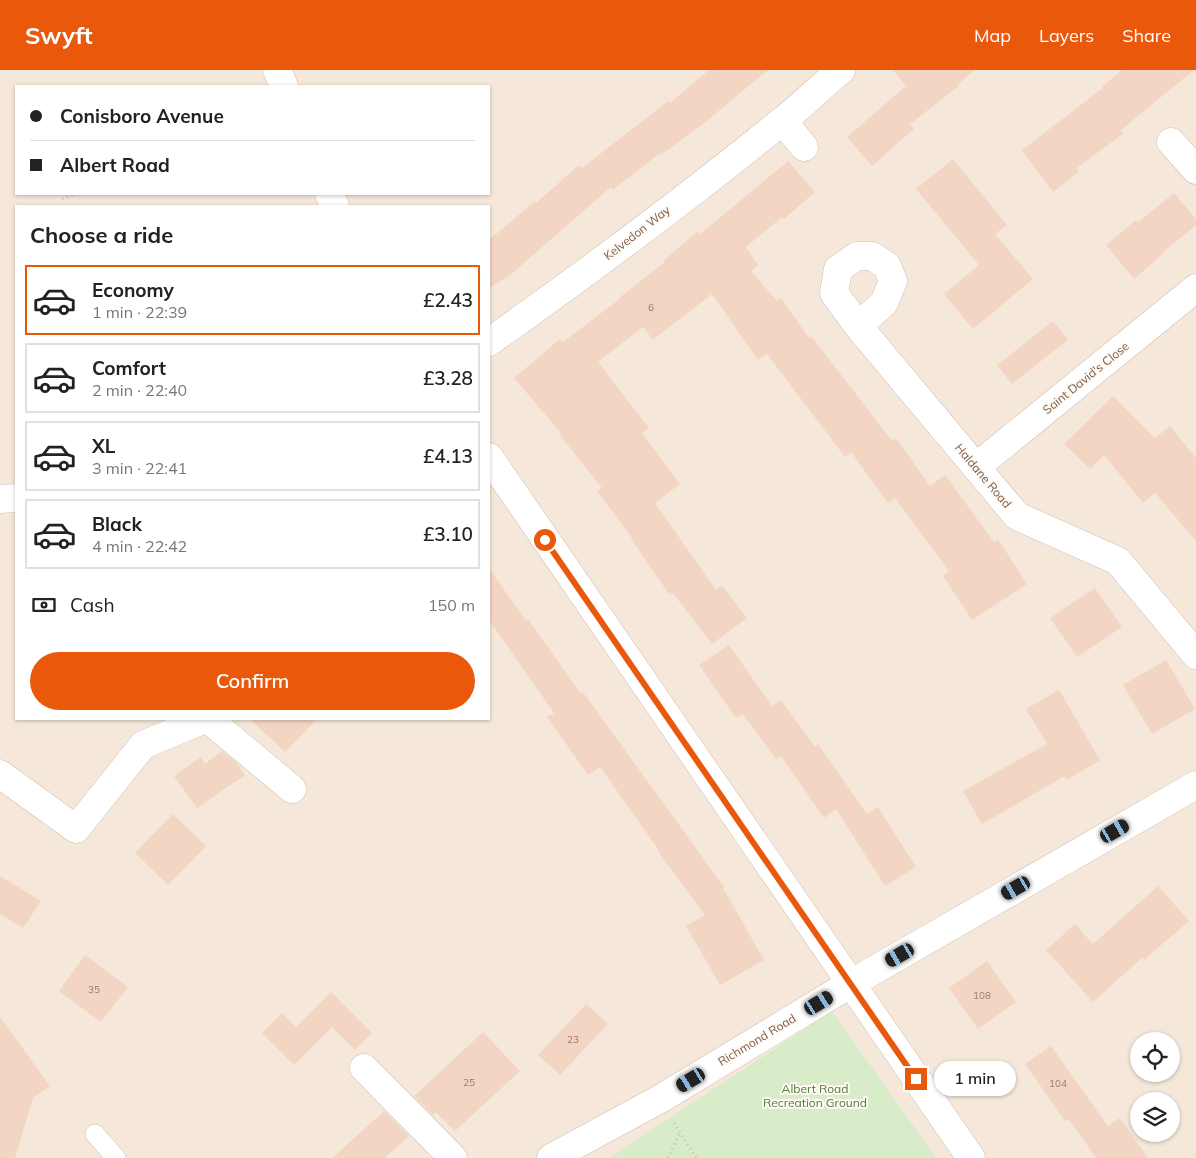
<!DOCTYPE html>
<meta charset="utf-8">
<style>
:root{--surface:#fff;--page:#f6f6f6;--text:#222;--muted:#767676;--line:#e0e0e0;--accent:#ea580c}
body{margin:0;font-family:Mulish,sans-serif;background:var(--page);color:var(--text);height:100vh;display:flex;flex-direction:column;font-size:19px;white-space:nowrap}
*{box-sizing:border-box;margin:0}
p{font-size:16px;color:var(--muted)}
.icon{flex:none;width:28px;height:28px;fill:none;stroke:currentColor;stroke-width:2;stroke-linecap:round;stroke-linejoin:round}
.map{position:relative;flex:1;overflow:hidden}
.sheet{position:absolute;left:15px;top:135px;width:475px;height:515px;display:flex;flex-direction:column;background:var(--surface);border-radius:0px;box-shadow:0 1px 4px #0004}
.sheet>*{flex:none}
.top-card{position:absolute;left:15px;top:15px;width:475px;height:110px;border-radius:0px;box-shadow:0 1px 4px #0004;display:grid;align-content:center;height:110px;padding:0 15px;background:var(--surface)}
.tools{position:absolute;left:1130px;top:962px;display:grid;gap:10px}
.tools a{display:grid;place-items:center;width:50px;height:50px;border-radius:50%;background:var(--surface);box-shadow:0 1px 4px #0004;font-size:25px}
.end{position:absolute;width:22px;height:22px;margin:-11px;border:6px solid #ea580c;background:#fff;box-shadow:0 0 0 2px #fff}
.from{border-radius:50%}
.bubble{position:absolute;height:35px;border-radius:18px;background:var(--surface);box-shadow:0 1px 4px #0004;font-size:16px;font-weight:600;line-height:35px;text-align:center}
.car{position:absolute;width:15px;height:30px;margin:-15px -8px;border-radius:6px;box-shadow:0 0 4px 1px #0007;background:linear-gradient(#222 24%,#8ab4d8 0 40%,#222 0 76%,#8ab4d8 0 86%,#222 0)}
.top-card b{display:flex;align-items:center;gap:18px;height:48px;font-size:19px}
.top-card b+b{border-top:1px solid var(--line)}
.top-card i{width:12px;height:12px;background:var(--text)}
ul{padding:0;list-style:none}
li{display:flex;align-items:center;gap:15px;height:70px;margin:0 10px 8px;padding:0 5px;border:2px solid var(--line);border-radius:0px}
li div{flex:1}
li b{display:block;font-size:19px}
li em{font-style:normal;font-weight:600}
li.selected{border-color:var(--accent)}
li>.icon{width:45px;height:45px;stroke-width:1.5}
h2{padding:0 15px;font-size:22px;line-height:60px}
.pay{display:flex;align-items:center;gap:12px;height:55px;padding:0 15px;font-size:19px}
.pay p{margin-inline-start:auto}
.cta{display:flex;gap:10px;margin-top:auto;padding:10px 15px}
.cta a{flex:1;height:58px;border-radius:30px;background:var(--accent);color:#fff;font-size:20px;font-weight:600;line-height:58px;text-align:center}
header{display:flex;align-items:center;gap:30px;box-sizing:border-box;height:70px;padding:0 25px;background:var(--accent);color:#fff}
header strong{font-size:24px}
nav{display:flex;gap:28px;margin-inline-start:auto;font-size:18px}
.map>svg:first-child{display:block}
</style>
<header>
<strong>Swyft</strong>
<nav><a>Map</a><a>Layers</a><a>Share</a></nav>
</header>
<div class="map">
<svg width="1196" height="1088" viewBox="0 0 1196 1088">
<rect width="100%" height="100%" fill="#fdf6ec"/>
<!-- residential -->
<path fill="#f5e8da" fill-rule="evenodd" d="M0 0H1196V1088H0ZM16 16H489V124H16ZM16 136H489V649H16ZM1139 971H1171V1004H1139ZM1139 1031H1171V1064H1139Z"/>
<!-- green -->
<path fill="#d8ecc9" d="M832 941 936 1088H609Z"/>
<!-- building -->
<path fill="#f3d5c3" d="M709 0H768L703 54 661 85 660 83 613 120 611 117 509 206 489 218V170L535 131 536 133 579 95 582 98 668 31 670 33Z
M893 0H975L958 14 959 16 910 54 914 59 872 96 847 67 906 16Z
M1122 0H1194L1121 60 1124 63 1077 98 1079 102 1053 122 1022 80 1103 18 1102 17Z
M953 89 1007 155 995 164 1033 209 973 259 944 224 979 195 916 119Z
M788 91 815 122 784 149 782 147 746 177 758 195 751 201 777 231 781 228 809 268 812 267 892 371 896 368 930 416 945 405 994 472 998 469 1027 514 972 550 943 506 949 501 895 428 888 433 851 382 845 387 767 284 758 290 712 224 653 270 643 257 598 292 649 358 642 363 680 414 655 433 716 520 722 515 747 548 712 574 672 522 669 524 631 469 632 468 597 421 602 418 559 364 561 363 514 308 560 269 563 272 621 228 620 227 664 193 663 191 698 161 700 164Z
M1174 123 1196 149V155L1163 182 1164 183 1134 209 1106 175 1136 150 1138 152Z
M1053 251 1068 270 1012 314 997 295Z
M1113 326 1155 368 1170 356 1196 388V471L1155 423 1143 433 1104 385 1090 399 1064 374Z
M489 498 526 551 528 549 581 624 583 622 724 817 723 818 764 890 720 915 686 856 705 845 657 780 658 779 600 697 588 705 547 647 554 643 489 550Z
M1095 518 1122 557 1077 587 1050 548Z
M729 575 772 636 781 630 815 677 818 674 867 744 878 737 916 797 885 816 836 739 824 748 781 686 776 689 743 644 736 648 699 595Z
M1166 590 1195 639 1152 664 1123 615Z
M1059 620 1100 690 1067 710 1065 706 982 754 963 721 1047 674 1026 639Z
M250 649H317L285 682Z
M222 681 236 692 245 705 197 738 174 706 201 687 205 694Z
M173 744 206 776 168 815 135 783Z
M0 806 41 831 23 858 0 844Z
M1158 816 1189 851 1144 890 1142 888 1093 932 1046 880 1075 854 1093 874Z
M85 885 128 917 101 952 59 921Z
M987 891 1016 932 978 959 949 918Z
M331 922 372 963 355 980 332 957 294 995 262 963 282 943 296 957Z
M586 934 608 954 560 1005 538 985Z
M0 947 50 1016 33 1028 15 1088H0Z
M483 962 520 1001 455 1061 436 1042 433 1045 414 1026Z
M1051 976 1108 1056 1120 1048 1148 1088H1096L1069 1049 1065 1051 1025 994Z
M384 1041 409 1066 385 1088H332Z"/>
<g fill="none" stroke-linecap="round" stroke-linejoin="round">
<defs>
<path id="service" d="M95 1064 116 1088"/>
<path id="minor" d="M277 0 284 16
M783 51 804 77
M1171 72 1196 100
M329 124 335 136
M858 256 884 233 893 211 887 196 872 186H857L838 199 834 223 858 256 1017 446 1118 491 1196 585
M489 272C588 202 686 129 781 52 802 36 820 17 841 0
M489 387 971 1088
M976 397 1196 218
M0 429 16 428
M208 649 292 719
M0 704 76 759 143 675 205 649
M364 998 453 1088
M551 1088 660 1029 850 914 1196 715"/>
</defs>
<!-- service casing -->
<use href="#service" stroke="#d1beb0" stroke-width="20"/>
<!-- minor casing -->
<use href="#minor" stroke="#d1beb0" stroke-width="29"/>
<!-- path -->
<path stroke="#d9b8a5" stroke-width="3" stroke-dasharray="1 4" stroke-linecap="butt" d="M62 129 75 124
M674 1053 696 1088
M668 1088 679 1064"/>
<!-- service -->
<use href="#service" stroke="#fff" stroke-width="19"/>
<!-- minor -->
<use href="#minor" stroke="#fff" stroke-width="28"/>
</g>
<g fill="none" stroke-linecap="round" stroke-linejoin="round">
<!-- route -->
<path stroke="#ea580c" stroke-width="6" d="M545 470 916 1009"/>
</g>
<g text-anchor="middle" stroke-width="4" stroke-linejoin="round" paint-order="stroke">
<!-- number labels -->
<g font-size="10" fill="#987a6a">
<text x="651" y="241">6</text>
<text x="94" y="923">35</text>
<text x="982" y="929">108</text>
<text x="573" y="973">23</text>
<text x="469" y="1016">25</text>
<text x="1058" y="1017">104</text>
</g>
<!-- street labels -->
<g font-size="12" fill="#7a5c4d" stroke="#fffaf3">
<text transform="translate(637 163) rotate(-38)" y="4">Kelvedon Way</text>
<text transform="translate(1086 308) rotate(-39)" y="4">Saint David's Close</text>
<text transform="translate(983 406) rotate(50)" y="4">Haldane Road</text>
<text transform="translate(757 970) rotate(-31)" y="4">Richmond Road</text>
</g>
<!-- park labels -->
<g font-size="12" fill="#537a41" stroke="#fffaf3">
<text x="815" y="1023">Albert Road<tspan x="815" dy="14">Recreation Ground</tspan></text>
</g>
</g>
</svg>
<div class="tools">
<a><svg class="icon" aria-label="locate" viewBox="0 0 24 24"><circle cx="12" cy="12" r="6"/><path d="M12 2v4M12 18v4M2 12h4M18 12h4"/></svg></a>
<a><svg class="icon" aria-label="layers" viewBox="0 0 24 24"><path d="M12 4l9 5-9 5-9-5zM3 14l9 5 9-5"/></svg></a>
</div>
<i class="end from" style="left:545px;top:470px"></i>
<i class="end" style="left:916px;top:1009px"></i>
<div class="bubble" style="left:934px;top:991px;width:82px">1 min</div>
<i class="car" style="left:1115px;top:761px;rotate:60deg"></i>
<i class="car" style="left:1016px;top:818px;rotate:240deg"></i>
<i class="car" style="left:900px;top:885px;rotate:240deg"></i>
<i class="car" style="left:819px;top:933px;rotate:59deg"></i>
<i class="car" style="left:691px;top:1010px;rotate:239deg"></i>
<div class="top-card">
<b><i class="from"></i>Conisboro Avenue</b>
<b><i></i>Albert Road</b>
</div>
<section class="sheet">
<h2>Choose a ride</h2>
<ul>
<li class="selected"><svg class="icon" aria-label="car" viewBox="0 0 24 24"><path d="M5 17H2v-5l4-1 3-4h7l3 4 3 1v5h-3M9 17h6M6 11h13"/><circle cx="7" cy="17" r="2"/><circle cx="17" cy="17" r="2"/></svg><div><b>Economy</b><p>1 min · 22:39</p></div><em>£2.43</em></li>
<li><svg class="icon" aria-label="car" viewBox="0 0 24 24"><path d="M5 17H2v-5l4-1 3-4h7l3 4 3 1v5h-3M9 17h6M6 11h13"/><circle cx="7" cy="17" r="2"/><circle cx="17" cy="17" r="2"/></svg><div><b>Comfort</b><p>2 min · 22:40</p></div><em>£3.28</em></li>
<li><svg class="icon" aria-label="car" viewBox="0 0 24 24"><path d="M5 17H2v-5l4-1 3-4h7l3 4 3 1v5h-3M9 17h6M6 11h13"/><circle cx="7" cy="17" r="2"/><circle cx="17" cy="17" r="2"/></svg><div><b>XL</b><p>3 min · 22:41</p></div><em>£4.13</em></li>
<li><svg class="icon" aria-label="car" viewBox="0 0 24 24"><path d="M5 17H2v-5l4-1 3-4h7l3 4 3 1v5h-3M9 17h6M6 11h13"/><circle cx="7" cy="17" r="2"/><circle cx="17" cy="17" r="2"/></svg><div><b>Black</b><p>4 min · 22:42</p></div><em>£3.10</em></li>
</ul>
<div class="pay"><svg class="icon" aria-label="cash" viewBox="0 0 24 24"><path d="M3 7h18v10H3z"/><circle cx="12" cy="12" r="2"/></svg>Cash<p>150 m</p></div>
<div class="cta"><a>Confirm</a></div>
</section>
</div>
